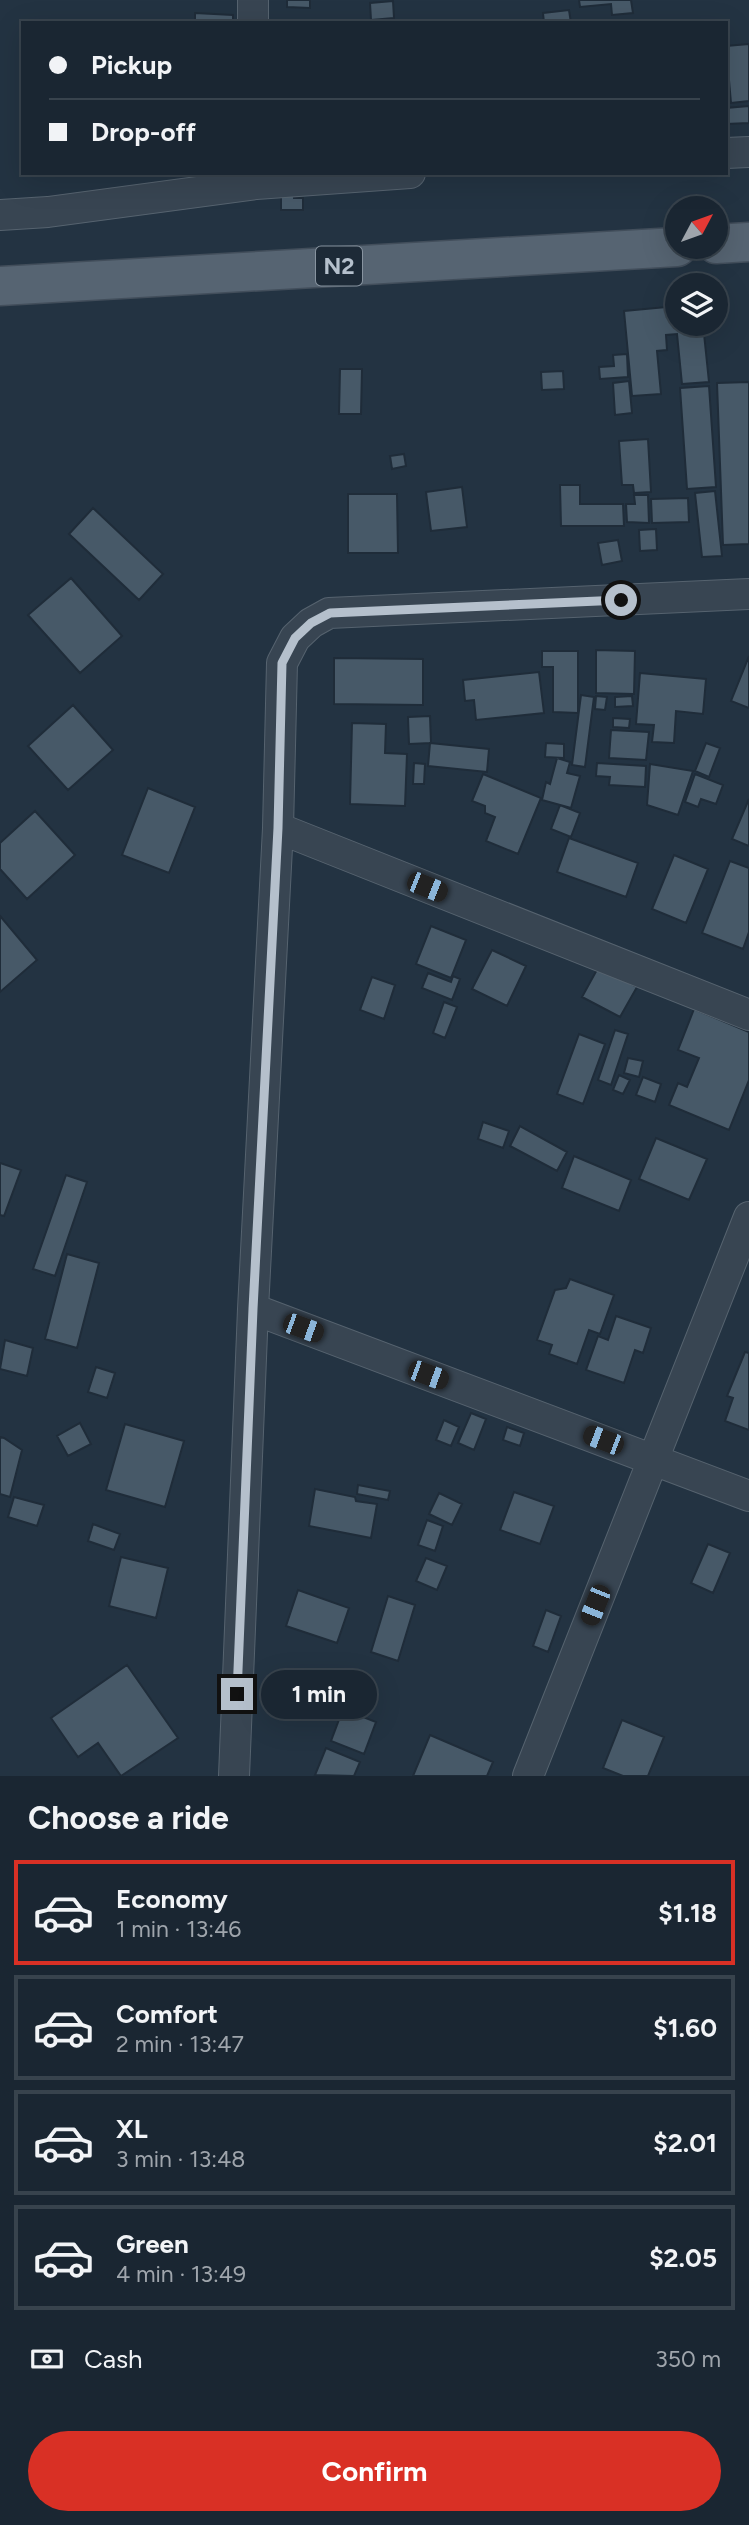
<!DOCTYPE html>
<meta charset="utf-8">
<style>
:root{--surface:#1a2632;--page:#232e3a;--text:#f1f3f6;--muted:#9fa5ac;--line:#38434d;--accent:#d93025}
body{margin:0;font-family:Figtree,sans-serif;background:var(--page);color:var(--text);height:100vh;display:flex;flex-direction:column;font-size:26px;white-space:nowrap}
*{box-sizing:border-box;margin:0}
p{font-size:23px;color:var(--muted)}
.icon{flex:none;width:38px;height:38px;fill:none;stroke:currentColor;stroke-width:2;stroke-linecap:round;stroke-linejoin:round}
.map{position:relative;height:1776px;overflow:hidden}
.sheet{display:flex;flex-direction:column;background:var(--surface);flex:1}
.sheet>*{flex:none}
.hud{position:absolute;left:21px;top:21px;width:707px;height:154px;border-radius:0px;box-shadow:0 7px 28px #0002,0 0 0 2px var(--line);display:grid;align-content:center;height:154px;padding:0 28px;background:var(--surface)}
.needle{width:46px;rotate:49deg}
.controls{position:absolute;left:665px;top:196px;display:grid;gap:14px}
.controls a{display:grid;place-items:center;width:63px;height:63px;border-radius:50%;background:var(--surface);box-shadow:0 7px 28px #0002,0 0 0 2px var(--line);font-size:35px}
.end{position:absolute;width:32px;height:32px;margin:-16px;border:9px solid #b5c0cc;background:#111;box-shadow:0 0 0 4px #111}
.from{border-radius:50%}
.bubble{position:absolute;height:49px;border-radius:24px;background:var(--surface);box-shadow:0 7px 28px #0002,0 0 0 2px var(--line);font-size:23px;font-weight:700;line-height:49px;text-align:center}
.car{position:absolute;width:21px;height:42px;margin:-21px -10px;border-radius:9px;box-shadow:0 0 5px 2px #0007;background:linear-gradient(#222 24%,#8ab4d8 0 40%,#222 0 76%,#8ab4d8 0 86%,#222 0)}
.hud b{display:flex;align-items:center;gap:24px;height:66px;font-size:26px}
.hud b+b{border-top:2px solid var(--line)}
.hud i{width:18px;height:18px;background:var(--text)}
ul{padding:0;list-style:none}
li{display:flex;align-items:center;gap:21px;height:105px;margin:0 14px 10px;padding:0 14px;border:4px solid var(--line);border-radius:0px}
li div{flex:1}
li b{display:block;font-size:26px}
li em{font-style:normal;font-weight:700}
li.current{border-color:var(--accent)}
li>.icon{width:63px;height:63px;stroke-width:1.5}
h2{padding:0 28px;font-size:32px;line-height:84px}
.pay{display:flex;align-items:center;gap:18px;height:77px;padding:0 28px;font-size:26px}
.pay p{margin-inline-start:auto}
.button{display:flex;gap:14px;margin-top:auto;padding:14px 28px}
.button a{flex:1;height:80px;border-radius:42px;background:var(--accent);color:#fff;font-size:28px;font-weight:700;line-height:80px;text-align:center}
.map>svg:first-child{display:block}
</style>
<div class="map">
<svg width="749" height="1776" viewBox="0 0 749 1776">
<rect width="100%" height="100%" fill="#233342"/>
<!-- building -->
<path fill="#475968" stroke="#1f2c39" stroke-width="2" d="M287 0H310V8L287 7Z
M579 0H631L633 13 612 15 611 4 580 7Z
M393 1 394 18 371 20 370 3Z
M569 10 571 23H544L543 13Z
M195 13 233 15V23H195Z
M749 44V101L731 103 726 46Z
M749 106V123L726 124V108Z
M281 188H294V198H303V210H281Z
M677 306V324H703L709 382 682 384 677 334 666 335 667 350 657 351 661 394 632 396 624 311Z
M627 354 628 377 600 379 599 367 614 366 613 355Z
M340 369H362L361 414H339Z
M563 371 564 389 542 390 541 372Z
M629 381 632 413 615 415 613 383Z
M749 382V544L723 545 717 383Z
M709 386 716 487 687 489 680 388Z
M648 439 651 492 634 493 633 485H622L619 441Z
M404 454 406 466 392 469 390 456Z
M560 485H580V504H623L624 526H561Z
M462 487 467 527 431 531 426 492Z
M715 491 722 556 702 557 695 493Z
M348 494H397L398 553H348Z
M634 495H648L649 523 627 522 626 504H635Z
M688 498 689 522 652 523 651 499Z
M93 508 163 574 139 600 69 534Z
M656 529 657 550 640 551 639 530Z
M618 540 622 561 602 565 598 543Z
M71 578 122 636 80 673 28 615Z
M596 650 635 651 634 694 596 693Z
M542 651H578V713L553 712V667H542Z
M749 656V708L731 701Z
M334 658 423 659V705L334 704Z
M539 672 544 713 476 720 474 700 465 701 463 680Z
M640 673 706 679 703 714 676 711 674 743 652 742 654 725 636 724Z
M581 695 594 697 585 767 572 765Z
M596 696 607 697 605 710 595 709Z
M632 696 633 706 615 707V697Z
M73 705 113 750 68 790 28 746Z
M430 716 431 743 409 744 408 717Z
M613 718 630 719 629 728 613 727Z
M352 723 386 724 385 753 407 754 405 806 350 804Z
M611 730 649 732 646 760 609 758Z
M430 743 489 749 487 772 428 766Z
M546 743 564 744V758L545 757Z
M706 743 720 748 709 777 695 771Z
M557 758 570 762 567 773 580 776 571 808 542 800 546 782 550 784Z
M414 763 425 764 424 784H413Z
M597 763 646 766 645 787 609 785 610 777 596 776Z
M650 764 693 771 678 815 647 805Z
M483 774 541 798 518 854 486 841 495 817 485 813V806L472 801Z
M695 774 723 785 716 804 701 799 698 807 685 802Z
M148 788 195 807 169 873 122 855Z
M749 799V846L732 839Z
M560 805 580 813 571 837 551 829Z
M35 811 75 855 27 899 0 869V843Z
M569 838 638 863 626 897 557 872Z
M674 855 708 869 686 923 652 909Z
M730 861 749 868V932L743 949 702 933Z
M0 916 37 960 0 992Z
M431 926 466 940 451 978 416 964Z
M492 950 526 966 507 1006 472 989Z
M599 966 637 987 620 1017 582 997Z
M428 973 451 982 453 976 460 979 452 1000 422 988Z
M372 977 395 985 384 1019 360 1010Z
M444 1002 457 1007 445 1038 433 1033Z
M694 1009 749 1032V1080L729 1130 669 1105 678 1083 687 1087 699 1058 678 1050Z
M615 1030 628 1034 611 1085 598 1080Z
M579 1034 605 1044 583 1104 557 1094Z
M628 1058 643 1061 639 1077 624 1073Z
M619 1075 630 1080 623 1094 613 1090Z
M643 1077 661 1084 655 1102 636 1095Z
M483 1122 509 1131 503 1148 478 1139Z
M520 1126 567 1152 557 1171 510 1146Z
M656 1138 707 1159 689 1200 639 1179Z
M574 1156 631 1180 619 1211 562 1188Z
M0 1163 21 1170 4 1216 0 1215Z
M66 1175 87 1182 55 1276 33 1269Z
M67 1254 99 1263 77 1348 45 1339Z
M570 1279 614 1295 600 1334 589 1330 577 1364 549 1354 552 1345 537 1340 555 1290 566 1288Z
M616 1316 651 1328 643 1353 635 1350 624 1383 586 1370 598 1336 608 1340Z
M5 1340 33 1348 27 1376 0 1369Z
M745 1352 749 1353V1430L725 1421 733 1398 727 1396Z
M96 1367 115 1373 107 1398 88 1392Z
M471 1413 486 1419 474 1450 458 1443Z
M444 1420 459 1427 451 1446 436 1440Z
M80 1423 91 1444 68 1456 57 1436Z
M125 1424 184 1441 165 1507 106 1490Z
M507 1427 524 1433 520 1446 503 1440Z
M0 1437 4 1438 22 1450 10 1497 0 1494Z
M358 1485 390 1491 388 1500 357 1494Z
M315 1489 355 1497 356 1501 377 1504 371 1538 309 1526Z
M514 1492 554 1506 540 1544 500 1530Z
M439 1493 462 1504 452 1525 429 1514Z
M14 1497 44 1505 37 1526 8 1517Z
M427 1520 443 1526 435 1551 418 1545Z
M93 1524 120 1534 114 1550 88 1541Z
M708 1544 730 1553 713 1593 691 1583Z
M121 1557 168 1568 156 1618 109 1606Z
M426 1558 447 1566 437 1590 416 1581Z
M298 1590 349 1608 337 1643 286 1626Z
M388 1596 415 1605 398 1661 371 1652Z
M546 1610 561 1616 548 1652 533 1646Z
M127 1665 178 1738 121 1776 98 1743 78 1757 51 1718Z
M343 1709 376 1722 364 1754 331 1741Z
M622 1720 664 1737 648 1776H623L603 1768Z
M430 1735 493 1762 487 1776H413Z
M326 1748 360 1762 354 1776 315 1775Z"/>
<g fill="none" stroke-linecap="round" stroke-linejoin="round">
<defs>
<path id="street" d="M253 0V23
M726 153 749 152
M0 215 48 212 256 184 410 173
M278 828 749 1015
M253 1309 749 1496
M234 1776 253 1309 278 828 282 663 295 638 311 623 329 613 749 594
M528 1776 749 1217"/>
<path id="primary" d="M716 244 749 242
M0 286 677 247"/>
</defs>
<!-- street casing -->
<use href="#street" stroke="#56636f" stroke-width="32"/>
<!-- primary casing -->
<use href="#primary" stroke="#424e5b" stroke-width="41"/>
<!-- street -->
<use href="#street" stroke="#384552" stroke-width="30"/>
<!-- primary -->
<use href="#primary" stroke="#566472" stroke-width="38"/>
</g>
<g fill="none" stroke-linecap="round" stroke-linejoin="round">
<!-- route -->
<path stroke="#b5c0cc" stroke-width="9" d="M237 1694 253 1309 278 828 282 663 295 638 311 623 330 613 621 600"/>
</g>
<g text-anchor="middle" stroke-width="5" stroke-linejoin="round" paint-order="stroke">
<!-- shield labels -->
<rect fill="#1d2a37" stroke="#87939f" stroke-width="2" x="316" y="246.5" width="46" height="39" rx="5"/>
<g font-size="23" font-weight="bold" fill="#b5c0cc">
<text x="339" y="274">N2</text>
</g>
</g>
</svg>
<div class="controls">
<a><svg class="needle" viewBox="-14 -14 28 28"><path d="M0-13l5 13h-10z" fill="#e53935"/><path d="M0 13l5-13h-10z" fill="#9fa5ac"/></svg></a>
<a><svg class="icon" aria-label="layers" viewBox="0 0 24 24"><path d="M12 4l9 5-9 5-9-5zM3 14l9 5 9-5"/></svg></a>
</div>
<i class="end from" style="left:621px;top:600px"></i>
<i class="end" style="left:237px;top:1694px"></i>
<div class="bubble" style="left:261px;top:1670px;width:116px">1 min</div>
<i class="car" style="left:427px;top:887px;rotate:112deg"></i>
<i class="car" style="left:303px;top:1328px;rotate:110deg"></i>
<i class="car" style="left:428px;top:1375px;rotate:110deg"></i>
<i class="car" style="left:603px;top:1440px;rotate:291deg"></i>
<i class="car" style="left:595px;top:1605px;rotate:202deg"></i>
<div class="hud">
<b><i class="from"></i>Pickup</b>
<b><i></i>Drop-off</b>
</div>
</div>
<section class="sheet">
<h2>Choose a ride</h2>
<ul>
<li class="current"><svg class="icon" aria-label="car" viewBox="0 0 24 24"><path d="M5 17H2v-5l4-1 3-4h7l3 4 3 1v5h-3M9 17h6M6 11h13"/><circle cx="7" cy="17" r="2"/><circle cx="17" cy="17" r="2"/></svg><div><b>Economy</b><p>1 min · 13:46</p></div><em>$1.18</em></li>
<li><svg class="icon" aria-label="car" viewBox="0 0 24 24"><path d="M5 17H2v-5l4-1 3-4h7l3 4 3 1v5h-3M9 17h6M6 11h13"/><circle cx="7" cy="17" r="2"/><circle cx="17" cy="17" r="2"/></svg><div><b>Comfort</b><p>2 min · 13:47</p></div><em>$1.60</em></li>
<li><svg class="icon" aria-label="car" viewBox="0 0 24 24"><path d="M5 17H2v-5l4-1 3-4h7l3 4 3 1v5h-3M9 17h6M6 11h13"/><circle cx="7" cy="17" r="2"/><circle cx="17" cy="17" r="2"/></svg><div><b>XL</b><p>3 min · 13:48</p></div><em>$2.01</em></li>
<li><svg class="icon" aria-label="car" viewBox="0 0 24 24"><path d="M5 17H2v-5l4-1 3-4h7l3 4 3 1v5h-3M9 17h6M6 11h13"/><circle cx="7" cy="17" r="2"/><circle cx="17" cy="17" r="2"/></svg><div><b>Green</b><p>4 min · 13:49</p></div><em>$2.05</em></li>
</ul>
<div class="pay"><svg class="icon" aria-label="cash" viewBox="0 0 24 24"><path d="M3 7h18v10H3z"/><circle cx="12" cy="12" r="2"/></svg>Cash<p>350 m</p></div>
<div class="button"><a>Confirm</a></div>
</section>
